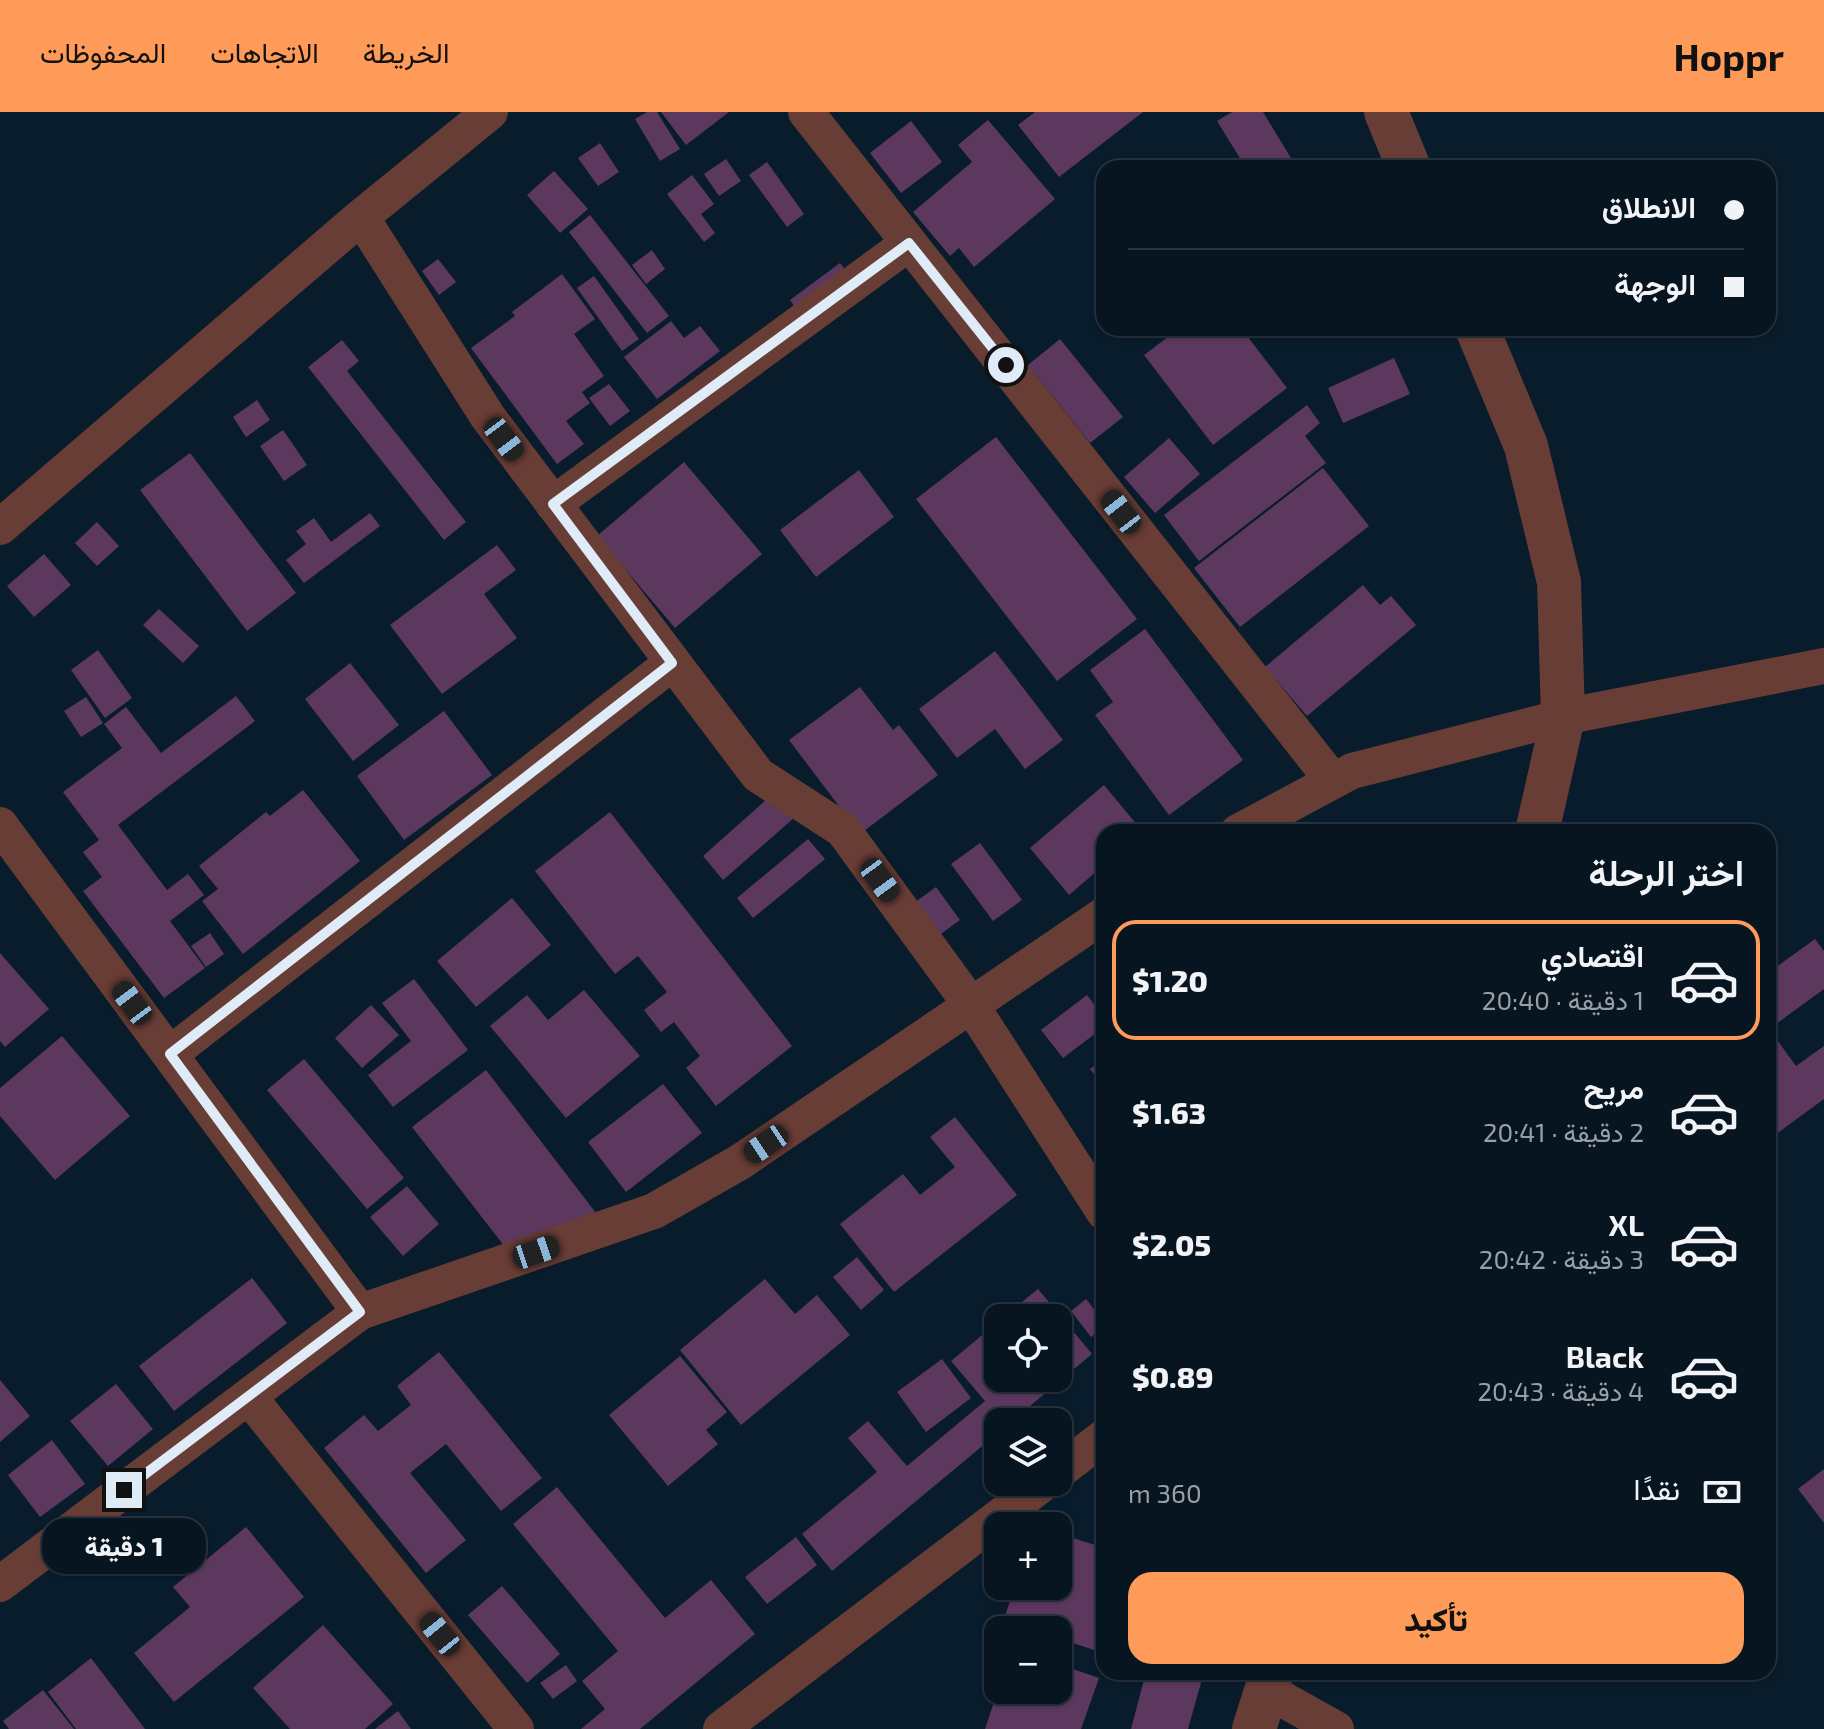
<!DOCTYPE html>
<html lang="ar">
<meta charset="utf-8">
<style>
:root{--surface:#071521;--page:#15222e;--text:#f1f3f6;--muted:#989fa5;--line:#28343f;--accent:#fe9b58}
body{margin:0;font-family:"Exo 2",Vazirmatn,sans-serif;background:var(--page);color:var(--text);direction:rtl;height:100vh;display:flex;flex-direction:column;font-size:30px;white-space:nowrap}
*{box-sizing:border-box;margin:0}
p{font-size:26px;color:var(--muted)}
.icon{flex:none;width:44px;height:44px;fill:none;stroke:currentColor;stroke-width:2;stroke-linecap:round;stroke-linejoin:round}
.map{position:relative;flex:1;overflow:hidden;direction:ltr}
.details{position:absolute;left:1096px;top:712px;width:680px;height:856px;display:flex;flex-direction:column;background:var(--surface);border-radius:24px;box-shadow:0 2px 6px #0004,0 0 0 2px var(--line);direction:rtl}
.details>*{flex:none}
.hud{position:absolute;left:1096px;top:48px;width:680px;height:176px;border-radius:24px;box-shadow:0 2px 6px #0004,0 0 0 2px var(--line);direction:rtl;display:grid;align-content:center;height:176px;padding:0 32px;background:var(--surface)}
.tools{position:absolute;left:984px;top:1192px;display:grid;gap:16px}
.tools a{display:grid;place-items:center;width:88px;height:88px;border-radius:16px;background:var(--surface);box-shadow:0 2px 6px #0004,0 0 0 2px var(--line);font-size:40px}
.end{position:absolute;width:36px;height:36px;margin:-18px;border:10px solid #dfebf6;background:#111;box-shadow:0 0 0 4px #111}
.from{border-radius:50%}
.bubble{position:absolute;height:56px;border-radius:24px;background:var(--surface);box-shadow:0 2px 6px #0004,0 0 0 2px var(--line);font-size:26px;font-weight:800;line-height:56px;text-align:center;direction:rtl}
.car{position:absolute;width:24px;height:48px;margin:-24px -12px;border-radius:10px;box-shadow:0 0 6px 2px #0007;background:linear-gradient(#222 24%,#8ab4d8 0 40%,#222 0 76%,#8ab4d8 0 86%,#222 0)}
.hud b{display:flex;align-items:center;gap:28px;height:76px;font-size:30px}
.hud b+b{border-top:2px solid var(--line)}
.hud i{width:20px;height:20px;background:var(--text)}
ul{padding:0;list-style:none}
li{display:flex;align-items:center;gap:24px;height:120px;margin:0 16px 12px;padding:0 16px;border:4px solid transparent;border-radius:24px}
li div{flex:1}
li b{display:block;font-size:30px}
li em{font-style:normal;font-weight:800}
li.active{border-color:var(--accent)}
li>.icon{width:72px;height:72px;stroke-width:1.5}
h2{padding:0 32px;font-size:36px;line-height:96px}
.pay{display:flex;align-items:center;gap:20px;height:88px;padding:0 32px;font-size:30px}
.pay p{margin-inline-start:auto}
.button{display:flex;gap:16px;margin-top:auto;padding:16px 32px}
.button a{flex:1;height:92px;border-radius:24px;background:var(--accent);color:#111;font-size:32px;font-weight:800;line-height:92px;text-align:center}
header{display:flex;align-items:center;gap:48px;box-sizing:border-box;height:112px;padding:0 40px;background:var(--accent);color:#111}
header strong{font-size:38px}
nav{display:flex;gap:44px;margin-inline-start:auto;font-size:28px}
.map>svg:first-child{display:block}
</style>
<header>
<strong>Hoppr</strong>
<nav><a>الخريطة</a><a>الاتجاهات</a><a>المحفوظات</a></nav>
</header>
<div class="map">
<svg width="1824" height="1617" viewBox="0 0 1824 1617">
<rect width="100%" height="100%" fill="#091c2c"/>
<!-- building -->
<path fill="#5c385f" d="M647 0H657L680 37 660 49 635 7Z
M661 0H729L686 33Z
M1035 0H1143L1059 65 1018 13Z
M1232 0H1263L1297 56H1246L1217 9Z
M988 8 1055 87 974 155 959 136 950 144 913 100 972 50 958 33Z
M911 9 942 50 901 81 870 41Z
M600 31 619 60 598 74 578 46Z
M726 47 741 69 719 84 704 62Z
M767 50 804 102 787 115 749 63Z
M554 59 588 97 560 121 527 83Z
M692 63 714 92 701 102 715 121 704 130 667 82Z
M590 103 669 204 647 221 569 120Z
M652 138 665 157 646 172 632 153Z
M438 147 456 170 439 183 422 159Z
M840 151 850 164 799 201 790 188Z
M562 162 595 207 574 222 604 264 582 280 590 291 566 309 584 332 557 352 471 236 515 204 512 200Z
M594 164 639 227 622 239 577 176Z
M671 209 684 226 700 214 720 239 657 287 624 245Z
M1180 216H1241L1287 276 1213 333 1144 243Z
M1060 227 1123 305 1090 331 1028 253Z
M342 228 359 249 347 259 466 410 444 428 308 255Z
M1394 246 1410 282 1343 311 1328 276Z
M609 272 630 299 610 314 589 286Z
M257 288 270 308 246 325 233 305Z
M1307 293 1320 311 1305 324 1326 351 1199 449 1164 403Z
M283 318 307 353 284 369 260 334Z
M996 325 1137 507 1057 569 916 387Z
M1169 326 1200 362 1155 401 1124 365Z
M190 341 296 481 247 519 140 378Z
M684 350 762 442 675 516 597 424Z
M1323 356 1369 414 1240 515 1194 456Z
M859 358 894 405 816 465 780 418Z
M370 401 380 414 304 471 286 448 306 432 296 419 314 406 331 430Z
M97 410 119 434 97 454 75 431Z
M497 433 516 458 484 482 517 526 442 582 390 513Z
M44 442 71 473 34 505 7 474Z
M1363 473 1380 493 1391 484 1416 513 1307 604 1265 555Z
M159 497 199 534 183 551 143 513Z
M1145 517 1243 648 1169 703 1095 603 1113 590 1090 558Z
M98 538 132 586 105 606 71 558Z
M995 539 1063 628 1025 657 995 617 957 646 919 597Z
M350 551 399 613 353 649 305 587Z
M860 575 893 618 899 613 938 663 860 722 789 628Z
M236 584 255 609 118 713 167 778 188 762 204 783 170 809 205 856 164 886 83 779 102 765 83 740 99 728 63 680 122 636 104 612 126 595 161 641Z
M86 585 103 611 81 625 64 599Z
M444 599 492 663 404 728 357 664Z
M1104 673 1143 720H1104V753L1069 783 1030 736Z
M303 678 360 749 243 842 202 789 218 777 199 754 266 700 270 704Z
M774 681 795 705 723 768 703 744Z
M610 700 792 934 716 994 686 956 700 944 674 910 661 920 644 898 667 880 638 844 615 862 535 759Z
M808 727 825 747 753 806 737 786Z
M980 731 1022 788 993 809 951 752Z
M936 775 960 808 938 824 914 791Z
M512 786 551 833 476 895 437 849Z
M210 821 224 842 206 855 191 834Z
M1815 827 1824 839V877L1769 917 1796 954 1824 934V987L1768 1028V975L1777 968 1768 956V861Z
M0 841 49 897 5 935 0 929Z
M414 867 468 938 393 995 368 963 411 929 382 891Z
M584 878 640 944 566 1006 490 914 527 883 548 908Z
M1087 883 1104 905V915L1063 946 1041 918Z
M371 893 399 923 362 956 335 926Z
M62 924 130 1004 55 1068 0 1004V976Z
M304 947 404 1066 367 1097 267 978Z
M1104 947V975L1090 957Z
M486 958 596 1101 522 1157 412 1015Z
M663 972 702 1021 626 1080 588 1030Z
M955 1005 1017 1083 894 1180 840 1112 903 1062 920 1083 955 1055 930 1025Z
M407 1074 439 1112 403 1144 370 1105Z
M857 1145 884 1178 861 1198 833 1165Z
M252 1166 287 1211 174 1299 139 1254Z
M765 1167 795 1202 817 1183 850 1223 741 1313 680 1238Z
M1038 1177 1092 1242 1011 1310H998V1321L832 1459 802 1422 877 1360 848 1326 868 1309 907 1354 985 1289 951 1249 998 1210V1266H1058V1206H1002Z
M1086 1187 1104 1210V1215L1091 1225 1071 1199Z
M439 1240 542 1366 501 1399 446 1332 410 1361 466 1428 426 1461 324 1336 364 1303 378 1319 411 1293 397 1274Z
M680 1244 727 1300 706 1318 718 1332 668 1374 609 1303Z
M942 1247 971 1286 926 1320 897 1280Z
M0 1268 30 1304 0 1330Z
M116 1272 153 1317 108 1354 70 1309Z
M52 1328 85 1372 40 1405 8 1363Z
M1824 1357V1411L1798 1377Z
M557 1375 665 1506 711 1468 755 1522 640 1617H581L605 1597 582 1569 618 1539 513 1412Z
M246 1415 304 1485 174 1590 134 1541 190 1495 173 1475Z
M1058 1421 1104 1436V1528L1100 1540 1058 1526V1518H1035L1004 1507 1015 1474H1058Z
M796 1425 817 1453 767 1492 745 1465Z
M502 1474 560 1542 527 1571 468 1503Z
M323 1513 393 1592 365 1617H290L253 1576Z
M91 1546 145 1617H76L48 1580Z
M1058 1552 1099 1566 1081 1617H985L998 1578H1058Z
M566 1553 577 1569 553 1587 540 1571Z
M1146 1560H1204L1188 1617H1131Z
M43 1578 74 1617H9L3 1609Z
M398 1599 411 1617H375Z"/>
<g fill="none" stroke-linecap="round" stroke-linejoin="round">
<!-- minor -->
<path stroke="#683d35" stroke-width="36" d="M806 0 1333 669
M361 105 488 305 758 663 843 718 971 893 1104 1100
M553 392 909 131
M0 415 361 105 490 0
M0 713 360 1200
M1238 720 1352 659 1563 605 1824 554
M170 942 672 551
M249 1285 516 1617
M1058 1360 1104 1325
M0 1472 360 1200 654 1099 740 1050 1104 803
M1266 1578 1336 1617
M721 1617 1045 1370"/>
<!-- tertiary -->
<path stroke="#683d35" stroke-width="44" d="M1386 0 1409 56
M1477 216 1526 334 1559 470 1563 605 1537 720
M1254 1617 1272 1560"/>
</g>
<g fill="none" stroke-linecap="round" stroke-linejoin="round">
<!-- route -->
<path stroke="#dfebf6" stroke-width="10" d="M124 1378 360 1200 170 942 672 551 553 392 909 131 1006 253"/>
</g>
</svg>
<div class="tools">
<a><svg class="icon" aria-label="locate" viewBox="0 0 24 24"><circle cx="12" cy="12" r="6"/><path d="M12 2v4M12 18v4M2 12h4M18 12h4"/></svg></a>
<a><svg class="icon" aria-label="layers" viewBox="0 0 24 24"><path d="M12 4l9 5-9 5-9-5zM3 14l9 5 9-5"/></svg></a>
<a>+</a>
<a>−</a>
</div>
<i class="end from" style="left:1006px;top:253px"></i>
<i class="end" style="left:124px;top:1378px"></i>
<div class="bubble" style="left:42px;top:1406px;width:164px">1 دقيقة</div>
<i class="car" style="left:504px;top:327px;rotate:143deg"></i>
<i class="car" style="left:1121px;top:400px;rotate:322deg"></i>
<i class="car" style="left:880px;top:768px;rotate:144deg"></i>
<i class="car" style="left:132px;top:891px;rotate:323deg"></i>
<i class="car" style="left:766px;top:1032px;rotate:236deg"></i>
<i class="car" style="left:536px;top:1140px;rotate:71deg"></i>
<i class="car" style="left:440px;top:1522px;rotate:321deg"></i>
<div class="hud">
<b><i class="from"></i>الانطلاق</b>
<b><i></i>الوجهة</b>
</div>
<section class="details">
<h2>اختر الرحلة</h2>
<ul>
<li class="active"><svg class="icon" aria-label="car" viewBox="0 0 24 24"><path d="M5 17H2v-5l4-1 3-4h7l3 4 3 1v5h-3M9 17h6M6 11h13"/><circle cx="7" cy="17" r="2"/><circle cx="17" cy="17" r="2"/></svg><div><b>اقتصادي</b><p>1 دقيقة · 20:40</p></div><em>$1.20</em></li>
<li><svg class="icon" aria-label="car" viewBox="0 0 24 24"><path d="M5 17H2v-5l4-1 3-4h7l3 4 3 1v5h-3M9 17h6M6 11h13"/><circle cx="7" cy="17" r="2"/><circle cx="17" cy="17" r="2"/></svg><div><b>مريح</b><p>2 دقيقة · 20:41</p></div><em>$1.63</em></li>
<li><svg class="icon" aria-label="car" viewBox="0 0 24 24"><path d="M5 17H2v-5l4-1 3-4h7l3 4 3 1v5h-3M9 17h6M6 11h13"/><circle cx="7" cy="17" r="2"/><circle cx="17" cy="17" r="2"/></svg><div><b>XL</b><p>3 دقيقة · 20:42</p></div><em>$2.05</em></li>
<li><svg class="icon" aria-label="car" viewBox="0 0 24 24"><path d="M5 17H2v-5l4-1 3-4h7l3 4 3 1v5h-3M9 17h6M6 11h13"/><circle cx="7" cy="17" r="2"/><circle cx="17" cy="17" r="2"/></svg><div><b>Black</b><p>4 دقيقة · 20:43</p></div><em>$0.89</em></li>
</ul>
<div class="pay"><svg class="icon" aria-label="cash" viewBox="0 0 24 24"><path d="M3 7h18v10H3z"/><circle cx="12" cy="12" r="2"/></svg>نقدًا<p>360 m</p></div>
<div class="button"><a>تأكيد</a></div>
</section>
</div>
